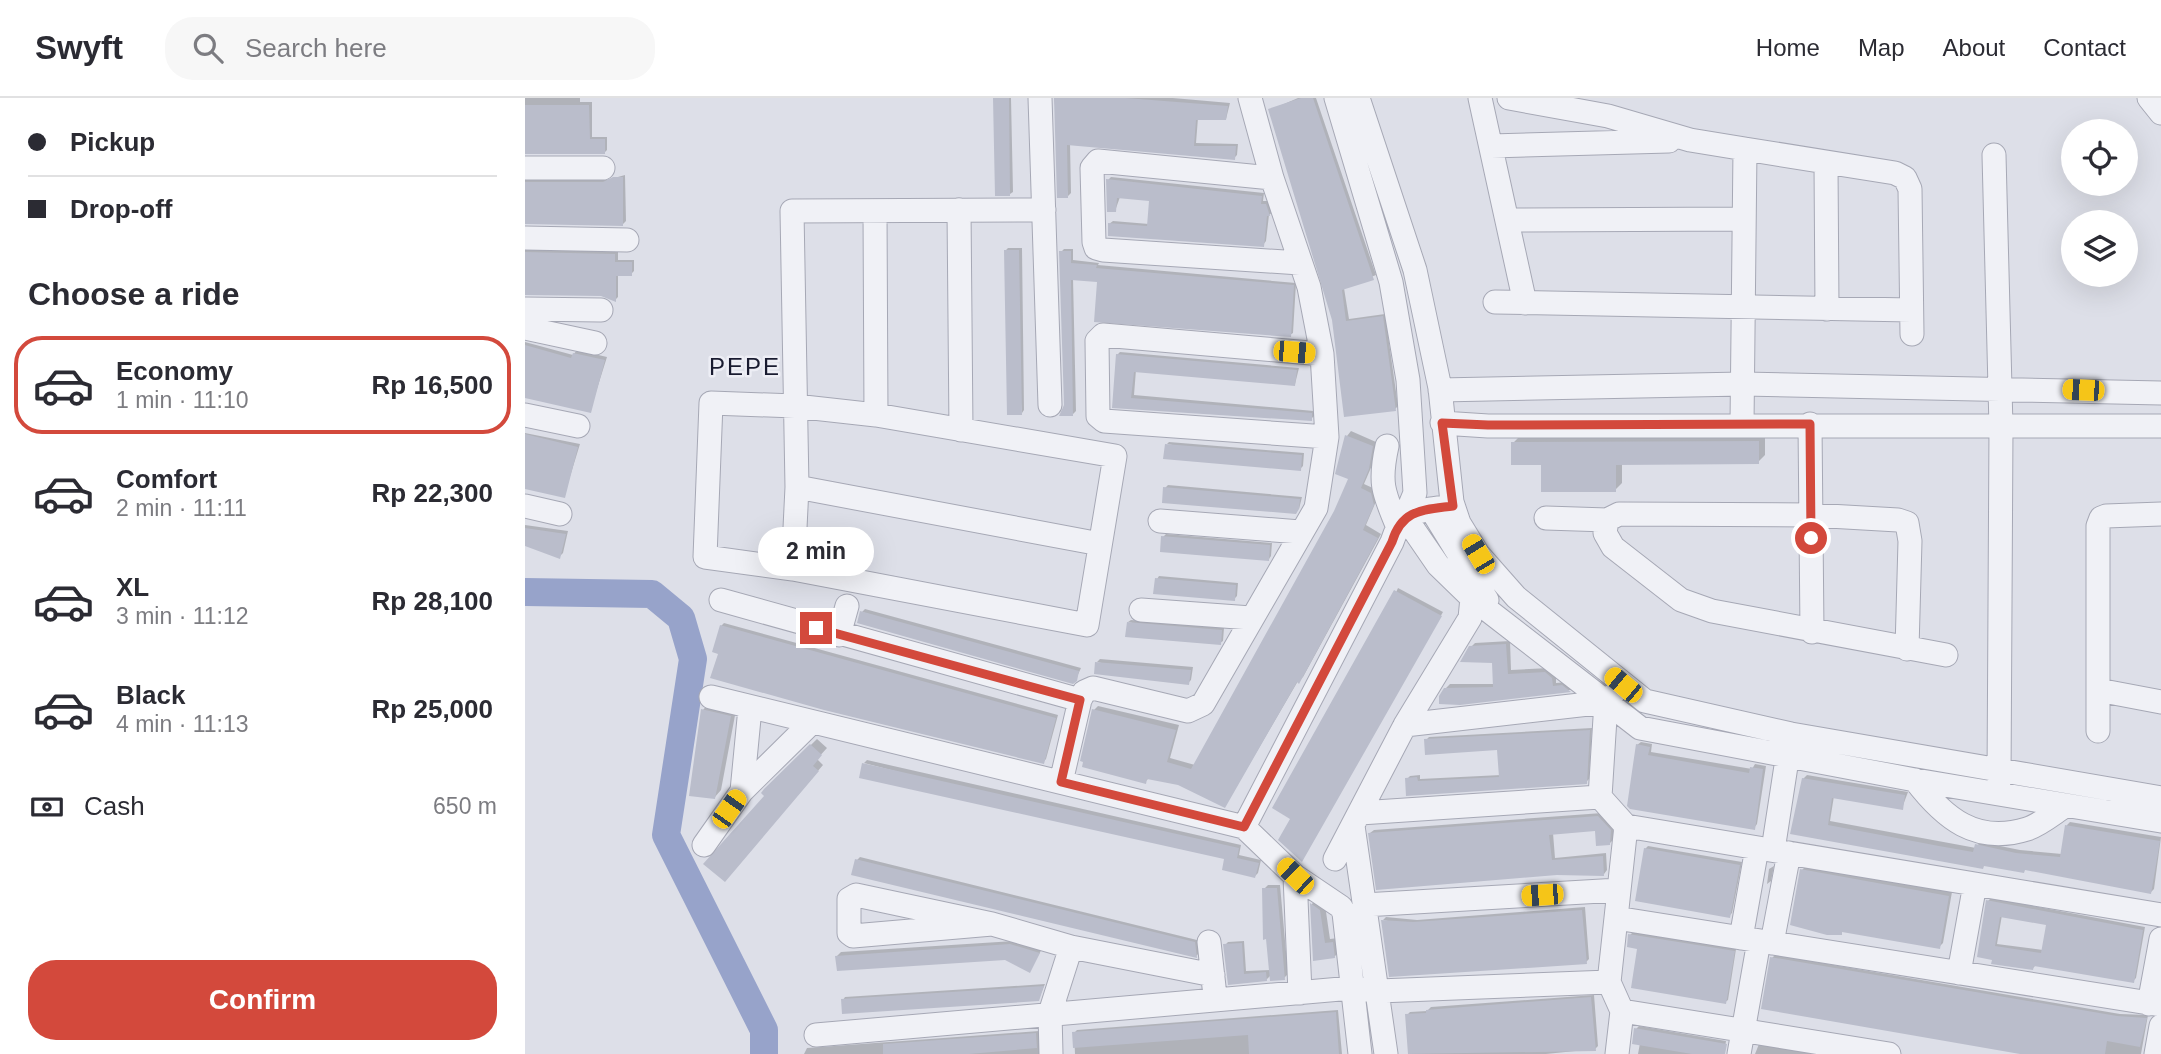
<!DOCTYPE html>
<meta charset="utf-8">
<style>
:root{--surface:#fff;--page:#f7f7f7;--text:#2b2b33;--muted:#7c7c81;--line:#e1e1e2;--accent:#d3493c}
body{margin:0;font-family:Arial,sans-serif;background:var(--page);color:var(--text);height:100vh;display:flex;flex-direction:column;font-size:26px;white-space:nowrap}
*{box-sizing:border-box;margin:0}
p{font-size:23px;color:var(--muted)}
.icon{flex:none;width:38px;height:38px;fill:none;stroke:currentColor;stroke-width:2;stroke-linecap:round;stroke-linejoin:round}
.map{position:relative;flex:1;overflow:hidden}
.sheet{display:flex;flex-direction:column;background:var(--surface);width:525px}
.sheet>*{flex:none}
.hud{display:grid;align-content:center;height:154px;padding:0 28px;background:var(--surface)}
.buttons{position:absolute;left:1536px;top:21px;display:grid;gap:14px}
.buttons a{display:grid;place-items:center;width:77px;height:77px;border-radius:50%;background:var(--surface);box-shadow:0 7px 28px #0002;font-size:35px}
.end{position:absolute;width:32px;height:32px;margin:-16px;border:9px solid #d3493c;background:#fff;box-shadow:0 0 0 4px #fff}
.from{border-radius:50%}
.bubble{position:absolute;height:49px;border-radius:24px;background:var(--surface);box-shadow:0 7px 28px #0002;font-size:23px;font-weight:700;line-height:49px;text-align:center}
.car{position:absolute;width:21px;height:42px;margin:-21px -10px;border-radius:9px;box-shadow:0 0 5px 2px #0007;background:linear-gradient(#f5c518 24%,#345 0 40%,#f5c518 0 76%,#345 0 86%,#f5c518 0)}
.hud b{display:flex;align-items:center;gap:24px;height:66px;font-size:26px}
.hud b+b{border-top:2px solid var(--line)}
.hud i{width:18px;height:18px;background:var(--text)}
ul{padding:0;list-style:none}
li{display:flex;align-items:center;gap:21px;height:98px;margin:0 14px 10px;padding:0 14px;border:4px solid transparent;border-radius:28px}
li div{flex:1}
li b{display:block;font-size:26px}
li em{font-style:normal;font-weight:700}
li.current{border-color:var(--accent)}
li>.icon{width:63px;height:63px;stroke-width:1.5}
h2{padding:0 28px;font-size:32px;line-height:84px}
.pay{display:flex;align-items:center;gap:18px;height:77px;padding:0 28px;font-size:26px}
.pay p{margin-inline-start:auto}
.primary-button{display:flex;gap:14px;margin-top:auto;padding:14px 28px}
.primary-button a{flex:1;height:80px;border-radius:28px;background:var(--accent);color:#fff;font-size:28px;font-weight:700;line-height:80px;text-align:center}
header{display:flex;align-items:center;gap:42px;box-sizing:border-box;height:98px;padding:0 35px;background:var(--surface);border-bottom:2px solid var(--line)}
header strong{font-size:33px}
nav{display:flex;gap:38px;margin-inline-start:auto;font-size:24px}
.search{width:490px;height:63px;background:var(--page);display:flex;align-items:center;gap:18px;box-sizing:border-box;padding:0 24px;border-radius:28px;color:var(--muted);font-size:26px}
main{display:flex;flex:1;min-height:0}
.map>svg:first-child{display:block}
</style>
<header>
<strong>Swyft</strong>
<div class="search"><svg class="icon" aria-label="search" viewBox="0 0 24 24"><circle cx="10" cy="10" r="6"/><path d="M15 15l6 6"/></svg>Search here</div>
<nav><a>Home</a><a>Map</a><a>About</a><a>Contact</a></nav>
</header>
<main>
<section class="sheet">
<div class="hud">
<b><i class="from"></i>Pickup</b>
<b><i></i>Drop-off</b>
</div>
<h2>Choose a ride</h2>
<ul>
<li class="current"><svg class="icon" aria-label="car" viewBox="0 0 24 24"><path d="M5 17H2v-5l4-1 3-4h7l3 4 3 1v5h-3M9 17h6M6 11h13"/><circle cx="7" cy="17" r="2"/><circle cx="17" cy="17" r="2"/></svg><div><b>Economy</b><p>1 min · 11:10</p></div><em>Rp 16,500</em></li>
<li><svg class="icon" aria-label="car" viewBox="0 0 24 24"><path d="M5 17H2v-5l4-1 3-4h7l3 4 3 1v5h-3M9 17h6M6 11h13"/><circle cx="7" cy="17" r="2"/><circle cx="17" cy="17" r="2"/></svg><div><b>Comfort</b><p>2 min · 11:11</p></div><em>Rp 22,300</em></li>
<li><svg class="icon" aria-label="car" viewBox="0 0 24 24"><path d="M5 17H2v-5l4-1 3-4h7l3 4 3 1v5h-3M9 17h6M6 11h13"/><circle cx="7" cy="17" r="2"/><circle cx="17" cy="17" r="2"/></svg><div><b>XL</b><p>3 min · 11:12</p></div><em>Rp 28,100</em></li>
<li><svg class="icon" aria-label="car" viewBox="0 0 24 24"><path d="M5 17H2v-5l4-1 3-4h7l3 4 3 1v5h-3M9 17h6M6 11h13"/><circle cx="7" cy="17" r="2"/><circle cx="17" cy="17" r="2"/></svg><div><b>Black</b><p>4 min · 11:13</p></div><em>Rp 25,000</em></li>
</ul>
<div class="pay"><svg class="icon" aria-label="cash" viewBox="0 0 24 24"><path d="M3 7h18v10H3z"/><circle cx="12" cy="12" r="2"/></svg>Cash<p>650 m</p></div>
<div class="primary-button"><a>Confirm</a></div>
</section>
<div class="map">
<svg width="1636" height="956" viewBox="0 0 1636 956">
<rect width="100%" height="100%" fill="#dddfe8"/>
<!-- shadow -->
<path fill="#0003" fill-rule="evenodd" d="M0 0H55V4H67V39H82V52L79 55 0 54Z
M470 0H486L488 94 485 96Z
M529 0H648L705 5 701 21 673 20 671 45 713 46 712 57 709 60 545 45 546 95 543 98Z
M773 0H791L851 177 819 190 824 221 860 216 873 308 870 311 808 221 745 12Z
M100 77 101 123 98 126 0 124V80L82 82Z
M586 79 739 95 738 103H744L748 114 744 117 741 143 738 147 584 126 588 123 624 126 626 101 595 99 590 113 583 82Z
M0 150 93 153V162H109V173L106 176H93V199L90 202 77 196 0 195Z
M483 150H497L499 312 497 315 480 153Z
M539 151H548V162L574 165 573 167 771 185 768 235 765 237 574 182 548 180 551 313 548 316 541 307 536 154Z
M0 244 48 257 52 252 82 259 65 313 0 297Z
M595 254 774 270 770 286 611 272 609 297 789 313V318L786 321 589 308 592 257Z
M826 333 851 344 848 365 839 386 850 391 852 401 841 427 856 436 778 579 773 583 700 708 653 686 624 680 620 684 569 612 573 608 654 627 645 660 670 667 810 413 825 381 812 375 822 338Z
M0 335 55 346 39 398 0 389Z
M1240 337V357L1233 364 1097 365V385L1090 392 988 345 995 338Z
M644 344 779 355 778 368 775 371 642 346Z
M643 387 777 399 774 411 640 390Z
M0 427 43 433 38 455 34 459 0 446Z
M641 436 747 445 746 458 744 461 638 439Z
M634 478 713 485 712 498 709 501 632 481Z
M873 490 918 514 777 762 768 720Z
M340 511 556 570 551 581 337 514Z
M606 522 699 530 698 543 695 545 603 524Z
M199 525 533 617 521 661 518 664 196 528Z
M985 543 986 572 1024 570 1031 575V585L1042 584 1048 589 1045 592 935 605 920 591 925 586H970L968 563 946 549 950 545Z
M575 561 668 569 666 582 663 585 572 564Z
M184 605 211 612 196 692 190 699 178 612Z
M1067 630 1064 681 1061 684 883 696 882 681 885 678 895 677V681L976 677 974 650 901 642 904 639Z
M292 641 302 650 292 661 298 667 205 776 242 698 240 692Z
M1116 644 1127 646 1126 654 1227 671 1230 666 1241 668 1232 726 1229 730 1106 710 1112 647Z
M342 662 716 747 714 757 736 762 733 775 730 778 702 760 339 665Z
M1282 677 1383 694 1377 710 1309 698 1305 723 1451 750 1455 744 1495 752 1537 756 1542 727 1545 724 1636 739 1629 791 1626 794 1501 770 1267 735 1278 681Z
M1077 715 1089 728 1088 742 1084 746 1072 731 1028 735 1030 760 1081 755 1082 772 1079 776 845 735 849 732Z
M1123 748 1217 764 1207 815 1204 818 1120 751Z
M335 759 672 842 674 855 671 858 332 762Z
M1249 768 1246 783 1242 786 1244 771Z
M1281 768 1427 794 1418 845 1414 849 1277 772Z
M743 787H755L763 876 759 880 746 877 741 882 704 885 700 847 703 844 719 843 721 873 745 872 739 791Z
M1466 800 1620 829 1611 880 1608 883 1511 867 1507 871 1468 864 1463 803ZM1477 817 1523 825 1518 852 1472 846Z
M791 801 800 807 805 841 813 840 814 854 809 859 789 861 787 806Z
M1060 809 1064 861 1061 864 858 822 861 819 892 822Z
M1108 834 1211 851 1203 902 1200 904 1114 849 1105 837Z
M489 843 517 851 504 873 480 860 312 858 316 854Z
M1250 857 1595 916 1623 917 1616 956H1503L1247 860Z
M520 886 513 902H318L320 899Z
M1069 897 1073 948 1070 951 1021 956H885L882 917 885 914 902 913 906 909Z
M813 912 817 956H550L549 935 552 932Z
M1114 928 1201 943 1199 956H1113L1115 945 1111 931Z
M514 933 517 956H279L282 950Z
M1234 946 1289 956H1230Z"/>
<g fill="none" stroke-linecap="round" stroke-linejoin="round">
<!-- river -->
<path stroke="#97a3ca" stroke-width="28" d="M0 494 127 496 156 520 168 561 141 737 239 932V956"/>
</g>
<!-- building -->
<path fill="#babdcb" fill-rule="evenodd" d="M468 0H484L485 98H470Z
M529 0H601L703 8 701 22H671L669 48H711L710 62 542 47 543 100H532Z
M776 0H788L849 182 817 192 821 223 858 218 871 313 819 319 807 222 743 11Z
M0 7H64L65 41H80V56H0Z
M88 79H98V128L0 126V84H78Z
M581 81 737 98 736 106H741L745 118H742L739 149 583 138V125L622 128 624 103 592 100 591 114H582Z
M479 152H494L497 317H482Z
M534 153H546V165L572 167 571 170 769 187 766 239 569 224 572 184 546 182 548 318H534L539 307Z
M0 154 90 156V164H107V178H91V204L76 198 0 197Z
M0 247 46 260 48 255 80 262 66 315 0 300Z
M591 256 772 272 770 288 609 274 606 300 787 315V323L587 310Z
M0 336 53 349 40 400 0 391Z
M820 337 848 348 844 371 836 390 846 395 849 407 838 432 853 440 774 586 772 584 700 710 653 687 622 681 621 686 557 669 558 664 555 663 567 611 651 632 642 664 666 671 809 413 823 381 810 376Z
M1234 343V366L1091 367V394H1016V367H986V344Z
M640 346 777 357 776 373 638 361Z
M638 389 775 401 774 411 771 416 637 405Z
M0 430 41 436 35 461 0 448Z
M636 438 745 447 744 463 635 454Z
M630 480 711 487 710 503 628 496Z
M869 492 917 518 777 764 753 742 765 721 747 710Z
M335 513 554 573 552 583 548 586 332 525Z
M602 524 697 532 696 547 600 539Z
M195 527 531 620 519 666 299 612 185 580 193 556 187 554Z
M981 546 983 576 1020 574 1027 580 1028 588 1037 587 1046 594 935 607 914 606V598L919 590 968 589 967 565 935 564 944 548Z
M570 564 666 572 664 587 569 576Z
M176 611 206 618 190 701 164 698Z
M1065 632 1062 686 881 698 880 680 892 679 893 683 974 679 972 652 900 657 899 641Z
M285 646 297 657 288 668 294 673 200 784 178 766 239 698 236 695 239 691Z
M1111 646 1125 649 1123 657 1224 675 1225 669 1238 671 1230 732 1105 711 1102 708Z
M337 665 714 750 712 760 734 765 730 780 697 772 699 761 334 680Z
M1277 680 1380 697 1378 712 1307 700 1303 727 1414 748 1448 754 1450 746 1491 755 1535 759 1540 727 1635 743 1626 796 1500 772 1499 775 1459 768 1458 771 1265 736Z
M1073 718 1086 732 1085 747 1071 748 1070 733 1024 737 1027 762 1078 758 1079 778 1032 777 851 792 843 735Z
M1119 750 1215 767 1205 820 1110 803Z
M330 761 670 844 672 860 326 777Z
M1275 771 1424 798 1415 851 1317 834V837H1302L1265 827Z
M737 790H752L760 882 745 883 741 841 738 842Z
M1461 802 1618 832 1609 885 1509 868 1508 872 1466 866 1467 862 1452 859ZM1475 819 1521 827 1516 855 1470 848Z
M785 805 795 812 800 845 808 844 810 860 788 863Z
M1057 812 1062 866 864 879 856 822 888 824Z
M1103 836 1210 853 1201 906 1106 890 1112 851 1102 849Z
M717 845 719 876 741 874 742 883 703 887 698 846Z
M485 846 515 855 505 875 480 862 312 873 310 858Z
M1245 859 1592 918 1622 920 1615 949 1582 943 1580 956H1495L1236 911Z
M519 888 514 903 317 916 316 901Z
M1066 899 1071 953 883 956 880 916 901 915V912Z
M811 914 814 956H724L723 937 548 950 547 934Z
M1109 930 1202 946 1200 956H1167L1107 946Z
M511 935 512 950 444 956H358V946Z"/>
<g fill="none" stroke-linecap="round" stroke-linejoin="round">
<defs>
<path id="minor" d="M515 0 525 307
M811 0 866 184 883 282 890 395 880 419
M833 0 890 172 915 290 927 404 934 425 953 456 991 499 1120 603 1266 636 1636 700
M955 0 1000 205
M984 0 1083 18 1165 42 1220 51
M1624 0 1636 15
M966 48 1144 43
M1469 57 1476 329 1474 684
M1301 66 1302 211
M0 70H78
M747 80 573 63 567 70 569 144 571 150 578 152 775 165
M434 112 436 332
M350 113 351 317
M984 122 1219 121
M0 140 102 142
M970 204 1386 212
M0 211 76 212
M0 230 70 245
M797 256 578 237 572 243 573 318 579 323 802 339
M915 292 1218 286 1636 295
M186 305 270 308 351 317 590 358 562 527 268 471 180 459Z
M0 317 53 328
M917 325 963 328H1636
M1217 326 1220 51 1370 75 1380 80 1385 91 1387 236
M1285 326 1287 534
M862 348C854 384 858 394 872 427
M272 389 575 446
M0 408 35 416
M906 411 962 502
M880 419 913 467 947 500 1115 630 1390 682 1636 723
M1021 420 1082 422
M635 423 775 434
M268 471 272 389 267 113 519 112
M196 502 555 602
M616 512 726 520
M314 537 322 508
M1382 551 1385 443 1382 425 1373 422 1286 417 1094 416 1082 422 1080 435 1088 449 1156 502 1187 513 1421 557
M1573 592 1636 604
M186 599 719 729 770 778 816 809 819 815 835 956
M1081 604 1075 699 1101 728 1084 884 1097 913 1092 956
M880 627 1081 604 1087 598
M1573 633V428L1576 420 1581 418 1636 416
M1390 682C1419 720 1451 747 1502 731 1515 727 1529 715 1540 708
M536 684 555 602 559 594 568 590 663 613 678 606 791 410 802 339 797 256 784 189 747 80 725 0
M217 693 225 610
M835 715 1075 699
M828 728 861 956
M1101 728 1636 817
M719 729 867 444C877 411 898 412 928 408
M179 747 217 693 285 626
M1248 752 1265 642
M810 761 880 627 945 520 947 500
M770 778 775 895
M839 807 1094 792
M1091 820 1636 907
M467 826 328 838 324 835V801L331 797 467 826 546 849 688 877
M1216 840 1232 750
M684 844 689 889
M1247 845 1264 755
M1434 875 1450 786
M1624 906 1636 841
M1097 913 1364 956
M291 937 827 890 854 893 1084 884
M526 956 525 915 546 849
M1214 956 1234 843
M1631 956 1636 928"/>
</defs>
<!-- minor casing -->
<use href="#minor" stroke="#a6a8b5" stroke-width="25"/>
<!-- minor -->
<use href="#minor" stroke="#f0f1f6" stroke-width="23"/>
</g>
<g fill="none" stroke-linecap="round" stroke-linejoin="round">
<!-- route -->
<path stroke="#d3493c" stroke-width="9" d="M291 530 555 602 536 684 719 729 867 444C877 411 898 412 928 408L917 325 963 327 1285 326 1286 440"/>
</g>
<g text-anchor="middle" stroke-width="5" stroke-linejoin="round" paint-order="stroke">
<!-- quarter labels -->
<g font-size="24" letter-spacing="2" fill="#191b30" stroke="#edeef5">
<text x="220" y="277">PEPE</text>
</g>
</g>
</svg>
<div class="buttons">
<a><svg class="icon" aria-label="locate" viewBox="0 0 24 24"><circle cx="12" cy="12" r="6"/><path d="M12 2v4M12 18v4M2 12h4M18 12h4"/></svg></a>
<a><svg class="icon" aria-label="layers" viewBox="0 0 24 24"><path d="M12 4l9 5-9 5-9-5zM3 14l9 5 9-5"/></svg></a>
</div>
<i class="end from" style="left:1286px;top:440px"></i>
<i class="end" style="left:291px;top:530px"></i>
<div class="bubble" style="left:233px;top:429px;width:116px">2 min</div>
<i class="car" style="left:769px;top:254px;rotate:95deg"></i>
<i class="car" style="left:1558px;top:292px;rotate:272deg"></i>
<i class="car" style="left:953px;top:456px;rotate:329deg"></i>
<i class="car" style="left:1098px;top:587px;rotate:310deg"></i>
<i class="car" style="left:204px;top:711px;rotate:35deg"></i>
<i class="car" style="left:770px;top:778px;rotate:314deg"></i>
<i class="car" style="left:1017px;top:797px;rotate:266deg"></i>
</div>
</main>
